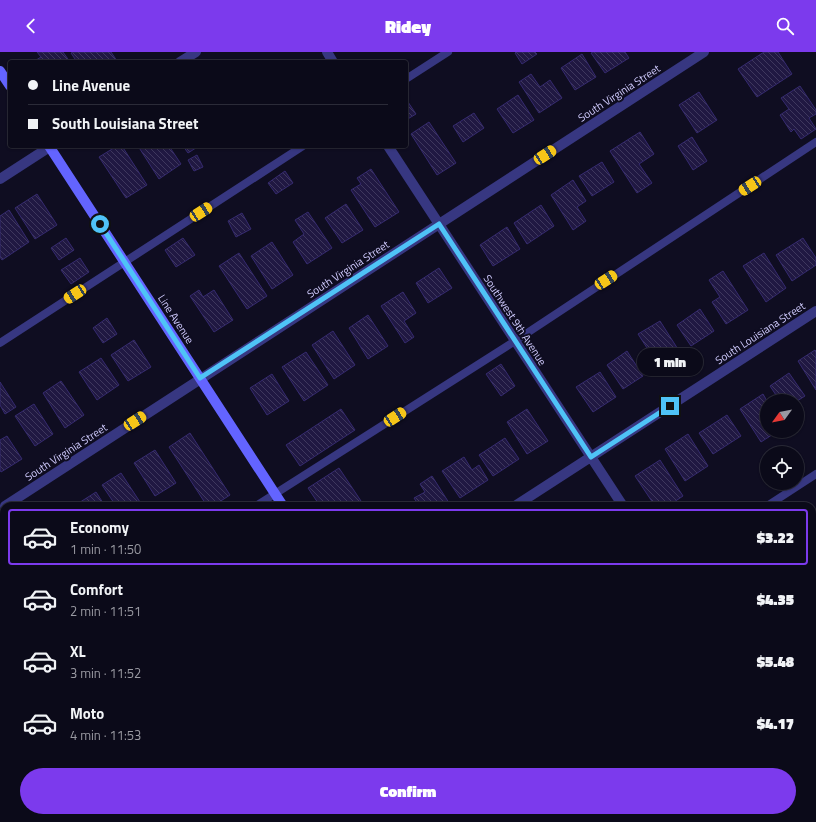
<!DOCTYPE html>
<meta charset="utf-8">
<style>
:root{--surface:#0b0a19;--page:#141322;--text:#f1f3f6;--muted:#9a9aa2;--line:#2b2b38;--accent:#7c3aed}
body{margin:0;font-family:"Titillium Web",sans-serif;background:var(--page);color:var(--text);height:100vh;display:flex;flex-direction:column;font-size:15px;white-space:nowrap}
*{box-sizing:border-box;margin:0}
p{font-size:13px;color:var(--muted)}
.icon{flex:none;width:22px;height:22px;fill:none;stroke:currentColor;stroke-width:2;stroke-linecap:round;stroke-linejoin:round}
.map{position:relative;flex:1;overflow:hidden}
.drawer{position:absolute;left:0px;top:450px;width:816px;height:320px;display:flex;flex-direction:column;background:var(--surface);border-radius:12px 12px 0 0;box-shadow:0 1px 3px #0004,0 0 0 1px var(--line)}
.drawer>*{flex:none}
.banner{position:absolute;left:8px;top:8px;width:400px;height:88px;border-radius:4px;box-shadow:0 1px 3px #0004,0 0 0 1px var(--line);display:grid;align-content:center;height:88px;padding:0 20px;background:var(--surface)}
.needle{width:26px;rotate:237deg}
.fabs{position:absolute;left:760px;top:342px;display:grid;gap:8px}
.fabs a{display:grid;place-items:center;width:44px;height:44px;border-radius:50%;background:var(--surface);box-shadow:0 1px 3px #0004,0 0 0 1px var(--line);font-size:20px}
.end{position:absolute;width:18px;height:18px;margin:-9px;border:5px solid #4fc3f7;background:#111;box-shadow:0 0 0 2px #111}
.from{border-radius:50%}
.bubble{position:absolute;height:28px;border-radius:14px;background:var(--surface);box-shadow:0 1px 3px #0004,0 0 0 1px var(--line);font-size:13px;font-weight:800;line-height:28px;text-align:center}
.car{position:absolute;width:12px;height:24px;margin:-12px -6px;border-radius:5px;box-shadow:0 0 3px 1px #0007;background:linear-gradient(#f5c518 24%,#345 0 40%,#f5c518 0 76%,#345 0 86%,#f5c518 0)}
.banner b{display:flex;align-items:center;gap:14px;height:38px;font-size:15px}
.banner b+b{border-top:1px solid var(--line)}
.banner i{width:10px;height:10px;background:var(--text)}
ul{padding:7px 0 0;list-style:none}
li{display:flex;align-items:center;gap:12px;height:56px;margin:0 8px 6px;padding:0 12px;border:2px solid transparent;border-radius:4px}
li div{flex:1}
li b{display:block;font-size:15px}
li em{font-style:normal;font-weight:800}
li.current{border-color:var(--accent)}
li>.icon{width:36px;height:36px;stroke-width:1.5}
.cta{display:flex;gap:8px;margin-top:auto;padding:8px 20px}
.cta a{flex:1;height:46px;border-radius:24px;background:var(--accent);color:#fff;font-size:16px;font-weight:800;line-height:46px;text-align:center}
header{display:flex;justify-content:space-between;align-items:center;height:52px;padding:0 20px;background:var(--accent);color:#fff;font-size:18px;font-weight:800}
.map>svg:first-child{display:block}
</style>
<header><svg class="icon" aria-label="back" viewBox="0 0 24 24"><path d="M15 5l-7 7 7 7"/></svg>Ridey<svg class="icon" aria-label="search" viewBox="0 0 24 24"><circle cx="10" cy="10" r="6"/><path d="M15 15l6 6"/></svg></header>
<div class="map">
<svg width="816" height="770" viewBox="0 0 816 770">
<defs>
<pattern id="building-back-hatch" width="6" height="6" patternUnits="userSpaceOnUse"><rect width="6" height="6" fill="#201842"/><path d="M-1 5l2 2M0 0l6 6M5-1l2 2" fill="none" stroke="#3f385e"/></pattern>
</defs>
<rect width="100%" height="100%" fill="#0f0d21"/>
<!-- building -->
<path fill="url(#building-back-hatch)" stroke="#352a6f" d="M37 0H63L70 10H33L41 5Z
M73 0H111L117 9 77 10 71 1Z
M516 0H535L537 2 522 12 515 1Z
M593 0H625L629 6 605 21 591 1Z
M764 0H778L792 22 757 45 738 17Z
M582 2 596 25 575 38 561 16Z
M531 22 540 35 550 28 562 46 539 61 519 30Z
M800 34 816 58V62L809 66 816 77 801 87 794 77 791 80 780 63 789 57 781 46Z
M699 40 717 68 697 81 679 53Z
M518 43 534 68 513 81 497 57Z
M406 47 416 62 406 68Z
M474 61 484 76 463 90 453 74Z
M429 70 456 111 437 123 411 82Z
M640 80 654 102 639 112 652 131 637 141 610 99Z
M692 85 707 109 693 118 678 94Z
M117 94H122L147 133 126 146 99 105Z
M138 94H169L181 112 159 127Z
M183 94H199L188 101Z
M197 103 203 115 194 119 188 108Z
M602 110 614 130 592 144 579 124Z
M371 117 399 160 375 175 351 138 361 132 357 126Z
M285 119 293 131 276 142 268 131Z
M573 128 586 149 577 155 586 169 573 178 551 143Z
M37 142 57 173 35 187 15 156Z
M346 152 363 178 342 191 325 166Z
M541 153 554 174 527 192 514 171Z
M9 158 29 190 2 208 0 205V164Z
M308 160 332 196 307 212 293 190 304 182 295 168Z
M242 161 251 177 236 185 228 169Z
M507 175 520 197 493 214 480 193Z
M66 186 74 198 59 208 51 196Z
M183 186 195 203 176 215 165 198Z
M803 186 816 206V213L792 229 776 203Z
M272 190 293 223 272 237 251 204Z
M239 201 267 244 247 257 219 214Z
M764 201 786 236 766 250 743 214Z
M80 206 89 220 71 232 61 218Z
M439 216 452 236 428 251 416 231Z
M723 219 748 258 726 272 712 250 720 245 709 228Z
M199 238 203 245 214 238 233 268 214 280 190 244Z
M403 240 416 261 404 269 414 285 405 291 381 254Z
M700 257 714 279 691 294 677 273Z
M368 263 388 294 368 307 349 276Z
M107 266 117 282 103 291 93 276Z
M660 269 681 302 660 316 638 282Z
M333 279 355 313 334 327 312 293Z
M134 288 151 315 128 329 111 303Z
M815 298 816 299V338L798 309Z
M627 299 643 324 623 337 607 313Z
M306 300 328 333 304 349 282 315Z
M101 306 119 333 97 348 79 320Z
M501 312 515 334 501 344 486 322Z
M600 320 616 345 593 360 576 335Z
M789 321 805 344 797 349H780L770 334Z
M272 322 289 349 267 363 250 336Z
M61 329 84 363 65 376 43 341Z
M0 330 16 355 5 362 0 353Z
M763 342 767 349V379H778L761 390 740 357Z
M34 352 53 382 35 394 15 364Z
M341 357 355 378 300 414 286 393Z
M527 357 548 389 527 402 507 370Z
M727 363 741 384 713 402 699 381Z
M190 381 230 443 213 454H207L169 395Z
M688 382 708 414 685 429 665 397Z
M7 384 22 407 1 420 0 418V388Z
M505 386 519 407 493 424 479 403Z
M155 398 176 431 155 444 134 411Z
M464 405 472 418 479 413 488 428 460 446 442 419Z
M660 408 683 444 668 454H655L635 424Z
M339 416 361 449 353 454H320L308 436Z
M121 421 140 450 134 454H116L102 433Z
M432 424 451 454H419L414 446 425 440 420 432Z
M96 440 105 454H74Z
M816 511V552L814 553 812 550V514Z
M812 642 816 648V688L812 682Z
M0 730 4 736V746L0 749Z
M307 766H368L370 770H301Z
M622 766H649L652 770H625Z"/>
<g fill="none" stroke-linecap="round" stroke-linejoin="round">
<!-- lane -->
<path stroke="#373781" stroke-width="8" d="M406 27 448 0
M0 291 303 94
M256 454 515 289 816 90
M767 454 816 422
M0 622 4 619
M812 756 816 753
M282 770 288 766
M790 770 796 766"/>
<!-- street -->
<path stroke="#373781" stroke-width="10" d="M327 0 333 10
M180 10 196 0
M388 94 623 454
M0 127 51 94
M5 454 704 0
M515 454 816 259
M0 544 4 550
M812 592 816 590
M812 741 816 747
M145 766 147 770
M30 770 36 766
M538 770 545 766"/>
<!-- secondary -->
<path stroke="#6364ff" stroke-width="10" d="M0 19 10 34
M49 94 283 454
M486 766 489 770"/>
</g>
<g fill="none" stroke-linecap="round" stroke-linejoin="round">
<!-- route -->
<path stroke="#4fc3f7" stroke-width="5" d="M100 172 200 326 439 172 591 405 670 354"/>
</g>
<g text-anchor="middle" stroke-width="4" stroke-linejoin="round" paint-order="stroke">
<!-- street labels -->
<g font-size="11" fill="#d1ccff" stroke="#0f0d21">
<text transform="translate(619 41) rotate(-33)" y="4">South Virginia Street</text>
<text transform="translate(348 217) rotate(-33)" y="4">South Virginia Street</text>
<text transform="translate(176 267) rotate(57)" y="4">Line Avenue</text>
<text transform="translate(515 268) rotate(57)" y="4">Southwest 9th Avenue</text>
<text transform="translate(760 281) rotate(-33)" y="4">South Louisiana Street</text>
<text transform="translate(66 400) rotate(-33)" y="4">South Virginia Street</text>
</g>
</g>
</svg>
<div class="fabs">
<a><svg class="needle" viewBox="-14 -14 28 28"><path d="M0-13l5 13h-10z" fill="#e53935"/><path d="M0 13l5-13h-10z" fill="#9a9aa2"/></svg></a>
<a><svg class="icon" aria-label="locate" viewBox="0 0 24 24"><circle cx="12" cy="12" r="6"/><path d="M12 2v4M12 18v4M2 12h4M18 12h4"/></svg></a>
</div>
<i class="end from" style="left:100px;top:172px"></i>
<i class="end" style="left:670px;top:354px"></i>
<div class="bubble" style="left:637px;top:296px;width:66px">1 min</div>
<i class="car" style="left:545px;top:103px;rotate:57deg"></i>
<i class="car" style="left:750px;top:134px;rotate:237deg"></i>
<i class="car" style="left:201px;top:160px;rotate:57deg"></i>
<i class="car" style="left:606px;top:228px;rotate:57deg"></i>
<i class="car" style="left:75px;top:242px;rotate:237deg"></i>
<i class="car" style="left:395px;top:365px;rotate:57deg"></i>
<i class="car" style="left:135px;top:369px;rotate:57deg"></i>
<div class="banner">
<b><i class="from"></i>Line Avenue</b>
<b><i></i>South Louisiana Street</b>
</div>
<section class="drawer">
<ul>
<li class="current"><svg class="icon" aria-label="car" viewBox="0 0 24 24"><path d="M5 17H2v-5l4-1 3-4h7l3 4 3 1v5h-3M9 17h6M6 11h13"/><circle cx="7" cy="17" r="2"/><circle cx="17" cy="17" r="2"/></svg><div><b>Economy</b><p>1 min · 11:50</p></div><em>$3.22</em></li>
<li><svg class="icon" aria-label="car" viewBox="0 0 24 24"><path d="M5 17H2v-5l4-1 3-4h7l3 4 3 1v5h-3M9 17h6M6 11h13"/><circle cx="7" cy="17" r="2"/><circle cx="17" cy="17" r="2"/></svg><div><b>Comfort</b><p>2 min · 11:51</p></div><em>$4.35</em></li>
<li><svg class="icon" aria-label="car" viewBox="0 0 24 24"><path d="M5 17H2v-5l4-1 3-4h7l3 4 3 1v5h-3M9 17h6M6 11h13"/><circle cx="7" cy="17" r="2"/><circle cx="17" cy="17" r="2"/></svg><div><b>XL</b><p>3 min · 11:52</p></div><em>$5.48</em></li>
<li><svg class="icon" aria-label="car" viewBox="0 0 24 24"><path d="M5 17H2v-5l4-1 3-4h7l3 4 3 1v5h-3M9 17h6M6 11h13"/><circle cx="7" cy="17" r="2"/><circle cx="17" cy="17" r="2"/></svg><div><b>Moto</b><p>4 min · 11:53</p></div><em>$4.17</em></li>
</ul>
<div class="cta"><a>Confirm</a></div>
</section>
</div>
